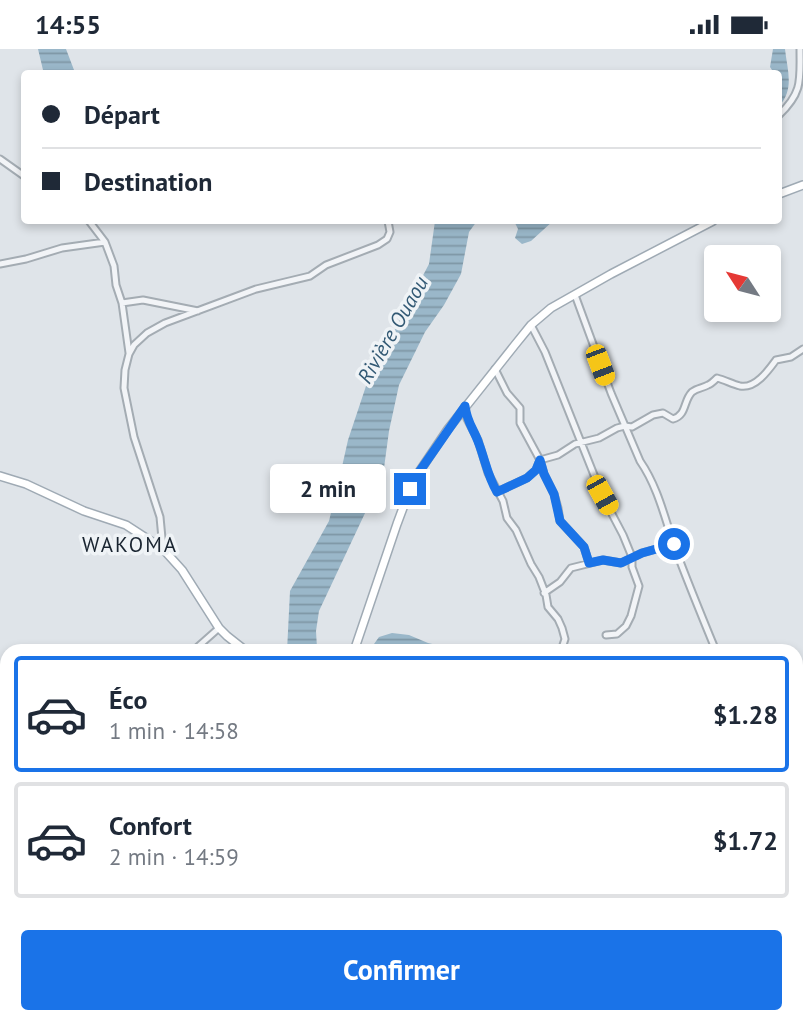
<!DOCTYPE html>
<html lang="fr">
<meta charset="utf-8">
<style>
:root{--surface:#fff;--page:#f2f2f3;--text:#1f2937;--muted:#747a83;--line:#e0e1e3;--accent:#1a73e8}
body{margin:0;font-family:"PT Sans",sans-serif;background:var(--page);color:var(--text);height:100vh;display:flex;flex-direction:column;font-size:26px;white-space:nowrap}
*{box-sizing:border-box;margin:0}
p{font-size:23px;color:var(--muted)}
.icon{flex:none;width:38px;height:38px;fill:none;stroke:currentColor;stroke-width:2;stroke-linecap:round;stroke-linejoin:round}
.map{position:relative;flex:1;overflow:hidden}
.sheet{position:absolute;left:0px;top:595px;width:803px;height:380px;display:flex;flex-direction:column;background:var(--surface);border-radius:21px 21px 0 0;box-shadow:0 4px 10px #0003}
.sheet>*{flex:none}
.banner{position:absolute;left:21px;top:21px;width:761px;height:154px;border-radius:7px;box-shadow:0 4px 10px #0003;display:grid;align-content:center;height:154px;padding:0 21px;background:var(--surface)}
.needle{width:46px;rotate:306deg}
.fabs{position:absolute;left:704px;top:196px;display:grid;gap:14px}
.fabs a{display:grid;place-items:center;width:77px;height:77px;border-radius:7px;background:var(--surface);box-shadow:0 4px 10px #0003;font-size:35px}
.end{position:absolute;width:32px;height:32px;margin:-16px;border:9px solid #1a73e8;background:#fff;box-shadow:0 0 0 4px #fff}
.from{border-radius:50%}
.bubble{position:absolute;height:49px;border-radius:7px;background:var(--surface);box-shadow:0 4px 10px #0003;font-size:23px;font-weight:800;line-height:49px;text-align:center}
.car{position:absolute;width:21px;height:42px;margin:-21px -10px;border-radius:9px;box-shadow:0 0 5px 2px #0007;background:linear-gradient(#f5c518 24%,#345 0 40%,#f5c518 0 76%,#345 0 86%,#f5c518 0)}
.banner b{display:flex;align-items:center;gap:24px;height:66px;font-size:26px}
.banner b+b{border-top:2px solid var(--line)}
.banner i{width:18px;height:18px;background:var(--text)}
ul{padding:12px 0 0;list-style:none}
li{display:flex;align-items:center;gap:21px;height:116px;margin:0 14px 10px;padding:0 7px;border:4px solid var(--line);border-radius:7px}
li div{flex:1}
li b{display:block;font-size:26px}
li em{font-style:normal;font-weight:800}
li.active{border-color:var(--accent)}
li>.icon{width:63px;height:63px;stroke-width:1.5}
.action{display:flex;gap:14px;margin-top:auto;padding:14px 21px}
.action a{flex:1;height:80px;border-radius:7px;background:var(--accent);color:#fff;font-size:28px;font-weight:800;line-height:80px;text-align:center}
.status{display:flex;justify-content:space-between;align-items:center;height:49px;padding:0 35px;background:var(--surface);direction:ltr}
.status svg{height:19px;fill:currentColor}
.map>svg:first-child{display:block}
</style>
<div class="status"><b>14:55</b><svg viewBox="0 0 49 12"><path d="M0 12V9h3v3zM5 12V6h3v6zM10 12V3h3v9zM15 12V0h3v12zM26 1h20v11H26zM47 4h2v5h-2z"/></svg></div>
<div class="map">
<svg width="803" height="974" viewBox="0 0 803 974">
<defs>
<pattern id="forest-firs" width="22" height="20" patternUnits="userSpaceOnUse" patternTransform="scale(1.75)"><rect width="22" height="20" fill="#c8d3c0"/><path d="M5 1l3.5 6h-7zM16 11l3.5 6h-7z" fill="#acb6a6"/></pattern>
<pattern id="water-rules" width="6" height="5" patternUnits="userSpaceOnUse" patternTransform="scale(1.75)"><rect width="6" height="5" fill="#9ab7c9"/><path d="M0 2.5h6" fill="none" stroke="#7e96a5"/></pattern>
</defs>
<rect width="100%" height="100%" fill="#dfe4e9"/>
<!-- forest -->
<path fill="url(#forest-firs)" d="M168 968H454L430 974H169Z"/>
<!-- water -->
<path fill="url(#water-rules)" d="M38 0H66L74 21 78 24V21L83 24H48L43 21Z
M773 0H785C787 20 795 40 779 57V24H774L770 18Z
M435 172H477L469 183 461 225 444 256 425 283 399 336 389 382 384 419 366 462 319 562 316 582 317 599 318 602H287L290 542 329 472 339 431 348 391 368 331 429 215Z
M514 172H553L531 192 522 195 515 189 518 180Z
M392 584 409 586 428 594 463 602H412L405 596H397L386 602H369L379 588Z
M796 849 803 859V924L796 913Z"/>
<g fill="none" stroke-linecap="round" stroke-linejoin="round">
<defs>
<path id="minor" d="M779 66C803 43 800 31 800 0
M0 110 24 127
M89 172 105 193 114 217 116 236 122 254 129 304
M0 215 26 210 62 199 105 193
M575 246 611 344 640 412C658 438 665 470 675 499 688 534 702 568 716 602
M122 254 143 251 198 262
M531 276 545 303 602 446 623 486 632 508V518L639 537 631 567 626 577 617 585 606 586
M495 320 507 344 520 359V374L540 411 544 425 554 445 558 459 560 472 584 498 589 514
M465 357 467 370 478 391 488 424 503 452 507 469 516 481 531 515 539 528 546 546 548 558 558 570 562 579 565 590 561 602
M497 443 527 429 536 421 540 411 558 406 575 395 599 389 617 379 625 377 632 378 653 366 663 364 673 370C687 366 683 352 692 343 697 339 703 339 708 336 711 335 714 332 717 329 725 331 732 335 740 337 755 340 768 322 776 311L791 308 803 300
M163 500 160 468 134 388 124 339 125 321 129 305 134 296 147 284 165 274 256 240 310 227 326 216 378 196 387 190 390 183 388 172
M544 544 560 533 571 519 603 511 621 514 642 504 674 495
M193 602 219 579
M796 727 803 734
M23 974V968"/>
<path id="major" d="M779 145 803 136
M0 427 26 435 84 462 126 476 163 500 182 521 219 579 227 587 246 602
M354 602 397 475 410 440 417 426 448 380 514 297 531 276 551 259 611 225 713 172
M626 968 629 974"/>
</defs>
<!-- minor casing -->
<use href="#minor" stroke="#a4acb3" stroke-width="9"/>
<!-- major casing -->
<use href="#major" stroke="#9faab4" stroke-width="10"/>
<!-- minor -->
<use href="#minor" stroke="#f2f4f7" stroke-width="5"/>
<!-- major -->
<use href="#major" stroke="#fff" stroke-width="7"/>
</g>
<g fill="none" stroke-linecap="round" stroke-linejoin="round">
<!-- route -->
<path stroke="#1a73e8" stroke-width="9" d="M410 440 417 426 465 357C467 374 474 380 479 395 485 411 488 428 497 443L527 429 536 421 540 411 544 425 554 445 560 472 584 498 589 514 603 511 621 514 642 504 674 495"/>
</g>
<g text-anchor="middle" stroke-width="7" stroke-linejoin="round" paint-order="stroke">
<!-- water labels -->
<g font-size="21" font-style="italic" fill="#325974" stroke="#eff3f6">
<text transform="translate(393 281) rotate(-60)" y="7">Rivière Ouaou</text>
</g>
<!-- neighbourhood labels -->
<g font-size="21" letter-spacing="2" fill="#1a2531" stroke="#eff3f6">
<text x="130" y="503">WAKOMA</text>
</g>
</g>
</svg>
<div class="fabs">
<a><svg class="needle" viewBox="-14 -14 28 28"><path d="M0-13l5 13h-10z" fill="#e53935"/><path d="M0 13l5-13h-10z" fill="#747a83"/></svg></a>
</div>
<i class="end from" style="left:674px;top:495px"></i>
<i class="end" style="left:410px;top:440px"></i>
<div class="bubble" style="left:270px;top:415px;width:116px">2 min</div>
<i class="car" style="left:600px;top:316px;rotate:159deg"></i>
<i class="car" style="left:602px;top:446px;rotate:151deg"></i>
<div class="banner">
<b><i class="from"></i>Départ</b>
<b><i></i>Destination</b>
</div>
<section class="sheet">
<ul>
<li class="active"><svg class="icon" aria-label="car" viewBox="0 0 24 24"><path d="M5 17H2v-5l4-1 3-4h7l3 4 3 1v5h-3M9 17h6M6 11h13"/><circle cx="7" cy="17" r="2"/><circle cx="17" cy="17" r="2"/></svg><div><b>Éco</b><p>1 min · 14:58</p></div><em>$1.28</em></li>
<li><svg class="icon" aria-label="car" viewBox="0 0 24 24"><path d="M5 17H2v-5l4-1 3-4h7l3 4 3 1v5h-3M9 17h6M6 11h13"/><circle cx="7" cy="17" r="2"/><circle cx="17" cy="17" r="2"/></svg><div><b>Confort</b><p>2 min · 14:59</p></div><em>$1.72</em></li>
</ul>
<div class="action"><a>Confirmer</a></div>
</section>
</div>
